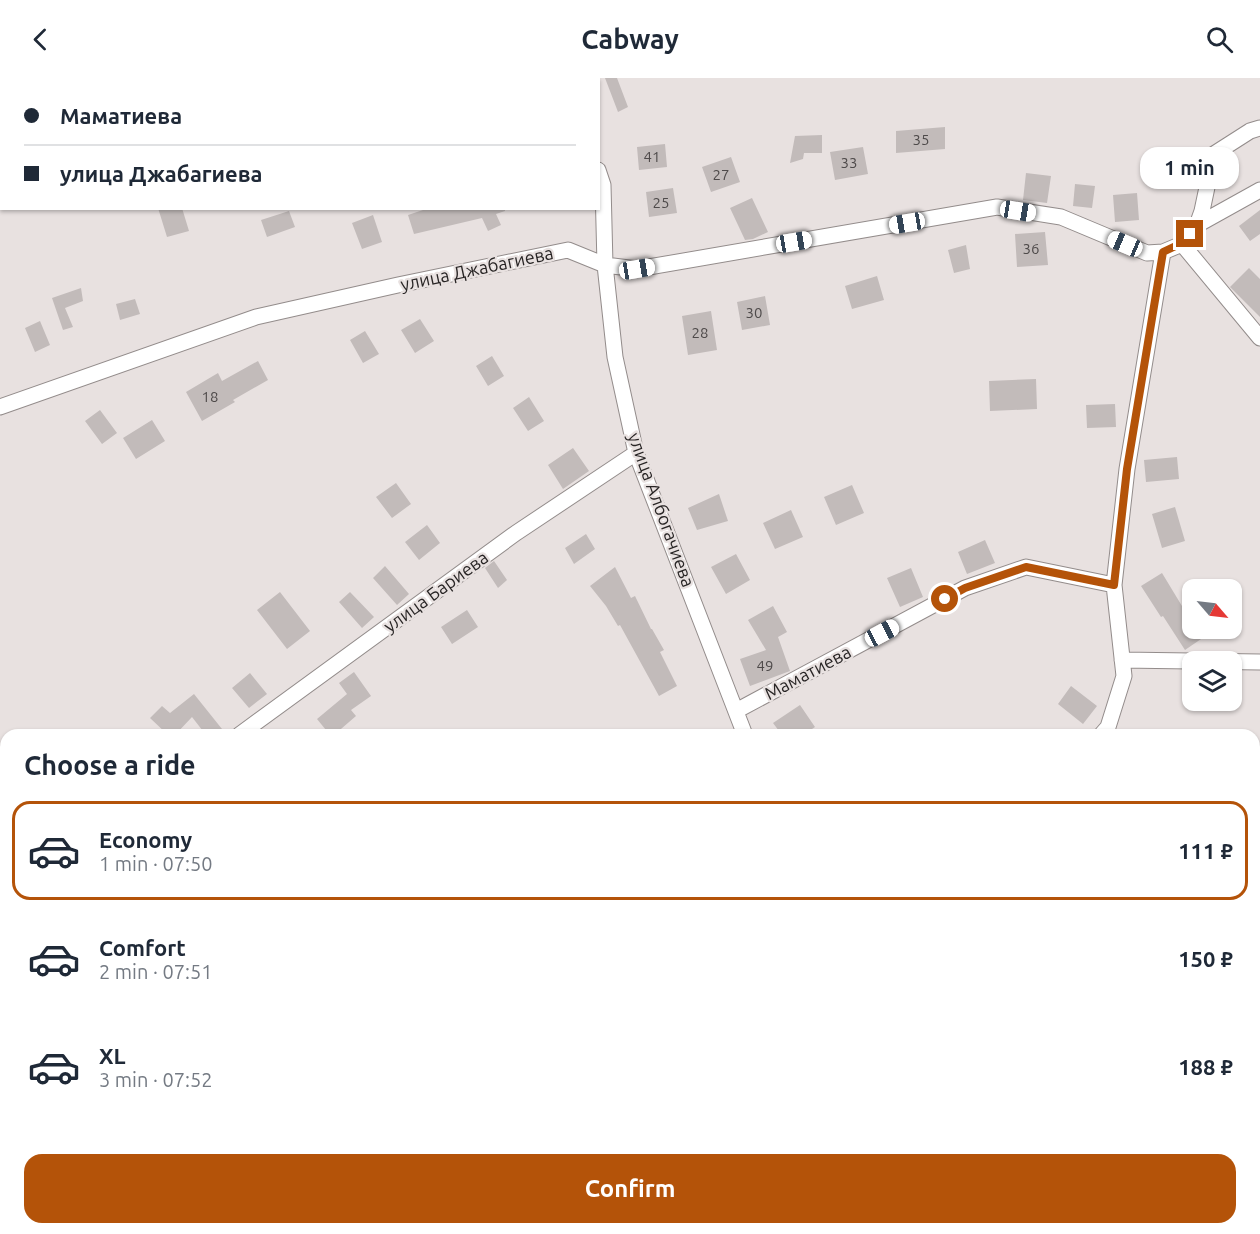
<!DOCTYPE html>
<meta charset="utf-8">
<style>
:root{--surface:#fff;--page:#f2f2f3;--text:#1f2937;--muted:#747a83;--line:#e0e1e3;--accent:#b45309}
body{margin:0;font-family:Ubuntu,sans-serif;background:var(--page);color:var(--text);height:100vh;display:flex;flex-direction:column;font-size:22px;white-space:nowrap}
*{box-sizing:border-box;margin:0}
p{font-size:20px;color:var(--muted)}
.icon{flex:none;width:33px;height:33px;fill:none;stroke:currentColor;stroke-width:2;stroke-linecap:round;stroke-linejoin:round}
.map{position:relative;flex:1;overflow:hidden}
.sheet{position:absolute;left:0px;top:651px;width:1260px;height:506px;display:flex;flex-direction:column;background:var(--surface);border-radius:18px 18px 0 0;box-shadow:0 2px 4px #0004}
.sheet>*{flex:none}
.guide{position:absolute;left:0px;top:0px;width:600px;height:132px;box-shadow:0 2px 4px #0004;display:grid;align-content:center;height:132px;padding:0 24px;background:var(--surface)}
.needle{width:39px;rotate:118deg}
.controls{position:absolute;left:1182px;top:501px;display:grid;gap:12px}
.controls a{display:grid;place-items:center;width:60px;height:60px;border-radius:12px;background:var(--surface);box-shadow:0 2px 4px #0004;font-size:30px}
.end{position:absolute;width:27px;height:27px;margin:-14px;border:8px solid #b45309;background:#fff;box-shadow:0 0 0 3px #fff}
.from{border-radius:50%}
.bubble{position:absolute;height:42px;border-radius:18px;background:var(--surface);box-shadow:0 2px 4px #0004;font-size:20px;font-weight:700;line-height:42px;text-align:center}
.car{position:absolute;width:18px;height:36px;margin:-18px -9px;border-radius:8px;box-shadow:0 0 4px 2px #0007;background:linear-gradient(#fff 24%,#345 0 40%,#fff 0 76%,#345 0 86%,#fff 0)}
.guide b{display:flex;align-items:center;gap:21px;height:57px;font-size:22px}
.guide b+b{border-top:2px solid var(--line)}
.guide i{width:15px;height:15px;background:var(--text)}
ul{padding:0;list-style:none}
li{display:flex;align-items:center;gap:18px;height:99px;margin:0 12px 9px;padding:0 12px;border:3px solid transparent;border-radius:18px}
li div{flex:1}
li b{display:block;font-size:22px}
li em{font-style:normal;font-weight:700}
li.active{border-color:var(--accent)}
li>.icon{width:54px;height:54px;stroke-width:1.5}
h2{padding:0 24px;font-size:27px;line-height:72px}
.action{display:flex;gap:12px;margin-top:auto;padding:12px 24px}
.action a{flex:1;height:69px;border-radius:18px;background:var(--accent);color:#fff;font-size:24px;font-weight:700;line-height:69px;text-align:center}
header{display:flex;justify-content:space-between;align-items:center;height:78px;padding:0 24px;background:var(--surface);font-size:27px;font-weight:700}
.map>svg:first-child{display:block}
</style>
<header><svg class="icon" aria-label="back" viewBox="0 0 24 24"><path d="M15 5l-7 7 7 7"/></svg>Cabway<svg class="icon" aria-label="search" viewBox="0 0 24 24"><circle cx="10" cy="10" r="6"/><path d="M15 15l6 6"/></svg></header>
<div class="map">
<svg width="1260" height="1156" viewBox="0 0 1260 1156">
<rect width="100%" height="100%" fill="#e8e1e0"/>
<!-- building -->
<path fill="#c2bbba" d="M605 0H617L628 29 618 34Z
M945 49V71L896 75V53Z
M822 57V75H804L803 81 790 85 795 58Z
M665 66 667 89 639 92 637 69Z
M863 69 868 96 835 102 830 74Z
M731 79 740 104 711 114 702 89Z
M1026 95 1051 98 1047 125 1023 122Z
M1075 106 1095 108 1092 130 1073 128Z
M673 110 677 135 649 139 646 114Z
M1137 115 1139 142 1115 144 1113 117Z
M752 120 768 154 753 161 745 162 730 130Z
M158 130H182L189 153 167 159Z
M429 130H505V133L496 136 501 147 488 153 482 140 414 156 408 137Z
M1260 132V156L1250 163 1239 148Z
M289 133 295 149 267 159 261 142Z
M373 137 382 164 362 171 352 145Z
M1045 154 1048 187 1017 189 1015 156Z
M966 167 970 191 954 195 948 172Z
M1249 190 1260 201V239L1230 209Z
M877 198 884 222 852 231 845 208Z
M81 210 83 223 65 230 73 249 63 252 52 220Z
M765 218 770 247 742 252 737 224Z
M135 221 140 236 120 242 116 226Z
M711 233 717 272 688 277 682 238Z
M420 241 434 263 415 275 401 252Z
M40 243 50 267 35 274 25 250Z
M365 253 379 276 363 285 350 262Z
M492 278 504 298 488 308 476 288Z
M258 283 268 302 233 322 235 324 202 343 186 314 218 295 222 303Z
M1036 301 1037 331 990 333 989 303Z
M529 319 544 343 528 353 513 330Z
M1115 326 1116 349 1087 350 1086 327Z
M100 332 117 355 102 366 85 343Z
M152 342 165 363 136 381 123 360Z
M573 370 589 393 563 411 548 387Z
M1177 379 1179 401 1146 404 1144 382Z
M396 405 411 426 392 440 376 419Z
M852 407 864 435 836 447 824 419Z
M719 416 728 443 697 452 688 430Z
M1175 429 1185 463 1162 470 1152 436Z
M791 432 803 459 775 471 763 445Z
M427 447 440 465 419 482 405 464Z
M586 456 595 471 574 486 565 470Z
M985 462 995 485 967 496 958 474Z
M736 476 750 502 726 516 711 489Z
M494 483 507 502 498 510 485 490Z
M385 488 409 516 397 527 373 500Z
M615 489 631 520 635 518 651 551H652L664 572 660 574 677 608 659 618 620 547 618 548 606 528 590 508Z
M911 490 923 519 900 529 887 500Z
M1162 495 1185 533 1187 532 1192 541V550H1199L1204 559 1185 572 1163 538 1161 539 1141 508Z
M280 514 310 553 287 571 257 532Z
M350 514 374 539 362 550 339 524Z
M773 528 787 554 778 559 790 593 750 608 740 581 766 572 748 542Z
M467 532 478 549 452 566 441 549Z
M354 594 371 618 351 632 356 638 334 657H330L317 641 347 616 339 605Z
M250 595 267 616 249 630 232 610Z
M1071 608 1097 628 1083 646 1058 626Z
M194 616 222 651 215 657H206L192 639 175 657H168L150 640 162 628 170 635Z
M800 627 815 649 803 657H782L773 645Z"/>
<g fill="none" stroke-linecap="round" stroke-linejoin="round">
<defs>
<path id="minor" d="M573 0V2
M598 92 603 107 605 187 615 279 636 375 745 657
M1197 147 1260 112
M1182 166 1260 260
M0 329 256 239 398 207 568 172 605 187 637 191 997 129 1061 139 1147 175 1163 174 1182 166 1197 147 1202 133 1214 76 1250 53 1260 50
M1122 582 1260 584
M736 633 965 510 1026 489 1114 507
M239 657 516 455 636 375
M1101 657 1108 649 1124 598 1114 507 1127 391 1163 174
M6 824 3 827 6 831
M314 1150 320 1156
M951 1150 953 1156"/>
<path id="highway" d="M0 880 6 886
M0 914 6 921
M212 1150 217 1156
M278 1150 284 1156"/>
</defs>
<!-- minor casing -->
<use href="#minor" stroke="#938c8b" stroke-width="17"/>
<!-- highway casing -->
<use href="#highway" stroke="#2c7374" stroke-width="23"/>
<!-- minor -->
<use href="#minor" stroke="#fff" stroke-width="15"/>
<!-- highway -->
<use href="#highway" stroke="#2e9d9e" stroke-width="21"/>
</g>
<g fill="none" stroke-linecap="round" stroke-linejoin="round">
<!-- route -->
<path stroke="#b45309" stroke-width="8" d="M945 521 965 510 1026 489 1114 507 1127 391 1163 174 1182 165 1190 156"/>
</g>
<g text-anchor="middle" stroke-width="4.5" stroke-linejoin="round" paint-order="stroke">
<!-- number labels -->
<g font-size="15" fill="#4e4a4a">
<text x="921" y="67">35</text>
<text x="652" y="84">41</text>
<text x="849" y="90">33</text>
<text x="721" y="102">27</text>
<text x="661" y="130">25</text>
<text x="1031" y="176">36</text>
<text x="754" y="240">30</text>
<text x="700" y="260">28</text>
<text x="210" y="324">18</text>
<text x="765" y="593">49</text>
</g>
<!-- street labels -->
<g font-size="18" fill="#282525" stroke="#e8e1e0">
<text transform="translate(477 191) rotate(-12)" y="6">улица Джабагиева</text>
<text transform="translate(661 432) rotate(70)" y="6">улица Албогачиева</text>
<text transform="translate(436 514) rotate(-36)" y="6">улица Бариева</text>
<text transform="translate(808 595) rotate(-28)" y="6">Маматиева</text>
</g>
</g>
</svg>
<div class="controls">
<a><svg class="needle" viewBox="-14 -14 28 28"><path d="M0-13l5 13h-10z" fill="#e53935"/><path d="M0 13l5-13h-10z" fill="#747a83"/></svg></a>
<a><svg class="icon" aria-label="layers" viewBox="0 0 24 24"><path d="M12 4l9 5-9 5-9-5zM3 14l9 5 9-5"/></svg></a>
</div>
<i class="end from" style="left:945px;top:521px"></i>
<i class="end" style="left:1190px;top:156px"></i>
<div class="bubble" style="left:1140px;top:69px;width:99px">1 min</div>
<i class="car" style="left:1018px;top:133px;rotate:99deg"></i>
<i class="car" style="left:907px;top:145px;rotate:260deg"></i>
<i class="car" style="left:794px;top:164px;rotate:80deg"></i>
<i class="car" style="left:1125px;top:166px;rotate:293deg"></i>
<i class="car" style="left:637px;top:191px;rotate:81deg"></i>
<i class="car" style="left:882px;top:555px;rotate:62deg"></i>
<div class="guide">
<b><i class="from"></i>Маматиева</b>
<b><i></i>улица Джабагиева</b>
</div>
<section class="sheet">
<h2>Choose a ride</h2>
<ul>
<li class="active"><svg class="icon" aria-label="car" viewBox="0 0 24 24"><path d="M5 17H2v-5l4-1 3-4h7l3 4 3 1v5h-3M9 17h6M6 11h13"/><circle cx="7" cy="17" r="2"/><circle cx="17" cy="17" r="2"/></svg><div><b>Economy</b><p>1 min · 07:50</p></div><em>111 ₽</em></li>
<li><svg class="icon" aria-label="car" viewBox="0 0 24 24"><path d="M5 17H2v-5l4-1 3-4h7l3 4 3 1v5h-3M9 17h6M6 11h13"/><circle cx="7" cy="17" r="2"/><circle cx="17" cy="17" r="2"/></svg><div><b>Comfort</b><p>2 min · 07:51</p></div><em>150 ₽</em></li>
<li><svg class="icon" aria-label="car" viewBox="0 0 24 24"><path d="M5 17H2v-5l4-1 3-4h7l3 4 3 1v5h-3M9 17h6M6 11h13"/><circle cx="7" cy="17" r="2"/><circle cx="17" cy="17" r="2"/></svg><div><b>XL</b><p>3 min · 07:52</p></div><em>188 ₽</em></li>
</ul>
<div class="action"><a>Confirm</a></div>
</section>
</div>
